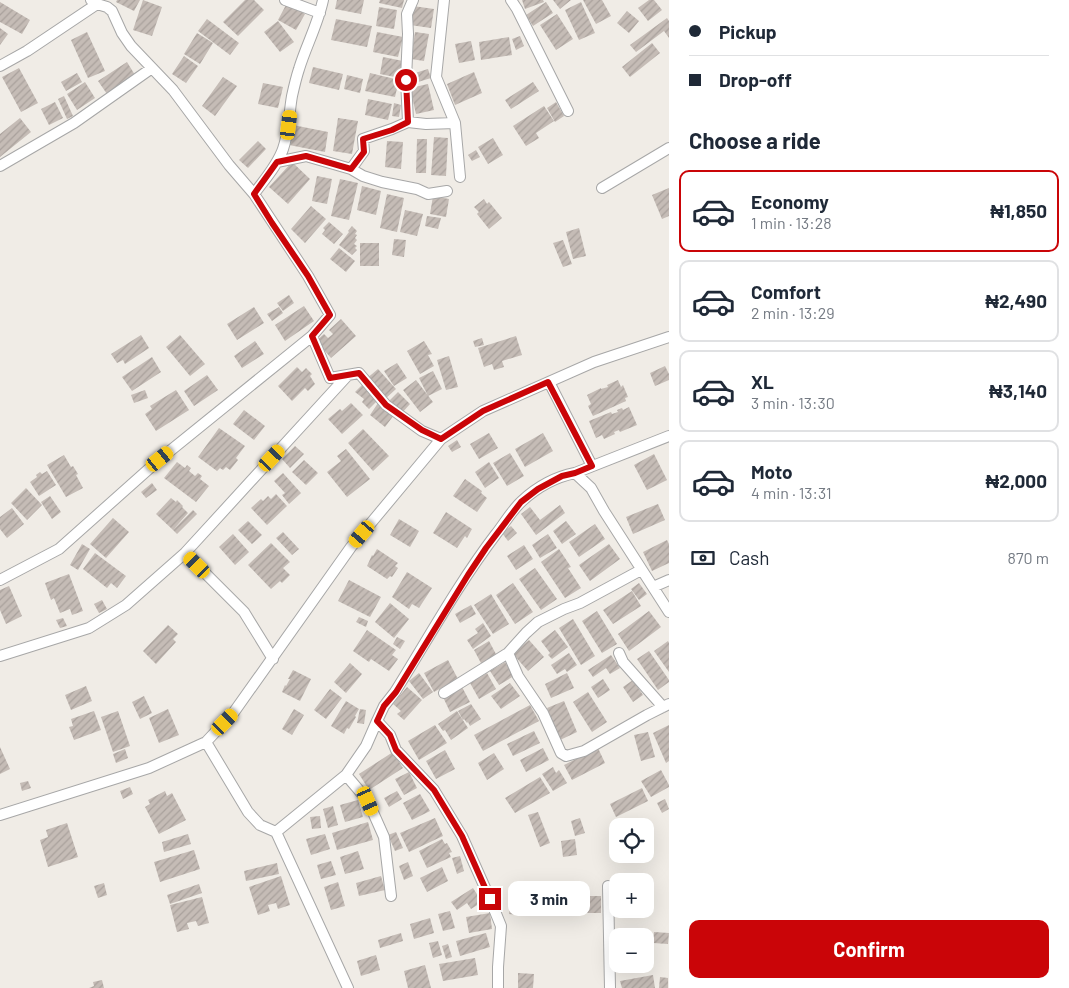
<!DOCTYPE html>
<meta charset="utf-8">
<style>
:root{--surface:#fff;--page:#f6f6f7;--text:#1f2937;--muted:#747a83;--line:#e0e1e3;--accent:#ca0508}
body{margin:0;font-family:Barlow,sans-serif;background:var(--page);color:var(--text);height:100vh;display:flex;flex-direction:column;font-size:19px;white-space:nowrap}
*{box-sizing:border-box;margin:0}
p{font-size:16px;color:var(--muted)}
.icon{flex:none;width:28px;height:28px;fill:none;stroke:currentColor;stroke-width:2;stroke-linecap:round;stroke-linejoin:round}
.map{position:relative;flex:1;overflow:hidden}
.side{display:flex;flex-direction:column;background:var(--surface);width:400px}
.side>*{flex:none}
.top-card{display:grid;align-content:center;height:110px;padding:0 20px;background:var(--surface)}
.buttons{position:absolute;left:609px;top:818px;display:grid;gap:10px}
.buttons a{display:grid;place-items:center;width:45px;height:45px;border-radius:10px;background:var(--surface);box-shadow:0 5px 20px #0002;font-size:25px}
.end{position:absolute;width:22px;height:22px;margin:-11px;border:6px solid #ca0508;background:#fff;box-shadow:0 0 0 2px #fff}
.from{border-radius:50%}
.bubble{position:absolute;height:35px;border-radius:10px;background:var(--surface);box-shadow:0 5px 20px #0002;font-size:16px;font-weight:700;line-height:35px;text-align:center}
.car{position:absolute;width:15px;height:30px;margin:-15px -8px;border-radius:6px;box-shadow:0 0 4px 1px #0007;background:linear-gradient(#f5c518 24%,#345 0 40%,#f5c518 0 76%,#345 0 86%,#f5c518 0)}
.top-card b{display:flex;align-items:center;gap:18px;height:48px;font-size:19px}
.top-card b+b{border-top:1px solid var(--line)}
.top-card i{width:12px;height:12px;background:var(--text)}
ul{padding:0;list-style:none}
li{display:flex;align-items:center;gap:15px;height:82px;margin:0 10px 8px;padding:0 10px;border:2px solid var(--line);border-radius:10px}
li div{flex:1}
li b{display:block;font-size:19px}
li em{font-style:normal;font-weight:700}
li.current{border-color:var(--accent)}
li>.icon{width:45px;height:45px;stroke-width:1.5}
h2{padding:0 20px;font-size:22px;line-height:60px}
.pay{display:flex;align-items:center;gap:12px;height:55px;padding:0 20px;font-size:19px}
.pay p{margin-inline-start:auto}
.button{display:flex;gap:10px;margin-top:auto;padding:10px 20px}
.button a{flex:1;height:58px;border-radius:10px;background:var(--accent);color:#fff;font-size:20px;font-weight:700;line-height:58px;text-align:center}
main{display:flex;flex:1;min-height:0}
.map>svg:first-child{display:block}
</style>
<main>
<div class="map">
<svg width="669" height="988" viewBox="0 0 669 988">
<defs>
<pattern id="building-hatch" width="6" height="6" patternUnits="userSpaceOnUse" patternTransform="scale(1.25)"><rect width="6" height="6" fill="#c5bcb6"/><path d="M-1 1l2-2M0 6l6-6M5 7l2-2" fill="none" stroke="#a9a19c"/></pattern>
</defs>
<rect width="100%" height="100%" fill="#f0ece6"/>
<!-- building -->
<path fill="url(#building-hatch)" d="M117 0H140L134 11 116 2Z
M143 0 162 7 152 36 133 30Z
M245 0H254L264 10 238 36 223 22Z
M337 0H364L361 14 335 9Z
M380 0H404L402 8 379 3Z
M522 0H543L544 2 525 9Z
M553 0H571L560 9Z
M583 0H602L611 16 596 24Z
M649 0H654L662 10 648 21 638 8Z
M0 2 30 20 22 34 0 22Z
M546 2 553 13 533 26 526 15Z
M581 2 595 33 579 40 565 10Z
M287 3 305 14 296 30 278 20Z
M413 6 434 9 431 28 410 25Z
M379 7 397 10 394 29 376 26Z
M627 11 639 21 629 33 617 23Z
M557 14 573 39 556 50 540 25Z
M667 18 669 21V38L664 31 636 52 630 45Z
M207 19 239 43 230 55 198 31Z
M336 19 372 26 367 47 331 40Z
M278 21 294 42 280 52 264 32Z
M0 28 8 34 0 45Z
M87 32 105 71 88 78 71 40Z
M377 32 403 37 398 57 373 52Z
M415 32 429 34 424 61 411 59Z
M197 33 213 43 200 64 184 54Z
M520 36 524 46 516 50 512 39Z
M509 37 512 55 481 60 479 42Z
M471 41 475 60 459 63 455 44Z
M652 43 660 53 630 77 622 67Z
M184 56 198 66 186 83 172 74Z
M383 57 403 61 400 78 380 74Z
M127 62 135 75 107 94 98 81Z
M313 67 343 74 339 90 309 83Z
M19 68 38 103 21 112 2 77Z
M428 69 431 78 418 82 415 73Z
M474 72 482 93 455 105 447 84Z
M77 73 82 82 66 91 61 82Z
M370 73 399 80 395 97 365 91Z
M347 75 363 79 360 93 344 89Z
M223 77 237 86 215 116 202 106Z
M85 82 95 98 77 110 67 94Z
M533 82 539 91 511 109 505 100Z
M263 83 283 87 278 108 258 104Z
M428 84 434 110 416 114 410 88Z
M64 96 73 116 67 119 58 99Z
M368 99 392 104 388 120 365 115Z
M55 102 63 118 49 125 41 109Z
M556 102 564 116 555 122 547 108Z
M394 103 401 105 399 117 392 116Z
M544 106 554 121 536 133 539 138 526 146 513 126Z
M20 118 31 132 0 157V134Z
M338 118 358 121 352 154 333 151Z
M293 125 328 132 325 152 289 145Z
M434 137 448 138 446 176 431 175Z
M493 138 503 155 488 164 478 147Z
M417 139H427L426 173H416Z
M258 141 266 149 248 168 239 160Z
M387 141 403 142 401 169 385 167Z
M476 150 480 157 472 161 468 155Z
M292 162 310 179 288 204 269 187Z
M317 176 332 179 327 204 312 201Z
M340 179 358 183 349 220 331 216Z
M362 186 381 191 376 215 357 210Z
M669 188V216L662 219 652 195Z
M387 194 404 198 397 232 380 228Z
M433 196 449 199 446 217 430 214Z
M484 199 487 204 489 202 502 218 489 229 477 214 479 212 474 207Z
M311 206 326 219 305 243 291 229Z
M405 210 423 214 417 236 400 232Z
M427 216 441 218 438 229 425 226Z
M329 222 343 234 334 244 322 234 325 230 323 228Z
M352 226 357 231 355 234 357 235 355 238 357 240 354 244 357 246 355 248 357 250 352 255 339 245 349 232 348 231Z
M579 228 586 256 573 259 566 232Z
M394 239 406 240 404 257 392 255Z
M563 240 572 264 563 267 553 243Z
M360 243H379V266H360Z
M339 248 355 261 346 272 330 259Z
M289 295 294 303 283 311 277 303Z
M304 306 314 321 285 341 275 325Z
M254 307 264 323 237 340 227 324Z
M279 307 283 313 272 321 267 314Z
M341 319 356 336 331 358 316 341 324 334 328 338 333 334 329 330Z
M141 335 149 348 125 364 123 360 117 363 111 354Z
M180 335 205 364 190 376 166 347Z
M516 336 522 355 502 361 504 367 494 370 492 364 484 367 478 348Z
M482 338 484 345 475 347 473 341Z
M255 341 264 354 242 368 234 356Z
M424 341 432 354 428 355 434 366 420 374 407 351Z
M449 356 458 387 446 390 437 360Z
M152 357 161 372 132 391 122 377Z
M397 363 407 378 394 386 384 371Z
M665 366 669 374V380L655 386 650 373Z
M297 367 302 372 306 368 312 374 310 376 315 384 308 391 305 388 292 401 278 386Z
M378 369 396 389 384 400 366 379Z
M433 371 442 389 428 396 419 378Z
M207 375 218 390 194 406 184 391Z
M416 380 433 402 420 412 403 390Z
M618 380 621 387 623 385 628 397 625 398 626 401 593 416 588 406 591 404 587 395 601 388V389L608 387 607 385Z
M363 384 379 399 369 409 362 402 364 399 355 392Z
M145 390 148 398 134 403 131 395Z
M176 390 189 410 156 431 145 414 152 409 150 406Z
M398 392 410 404 401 414 389 401Z
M351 403 363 415 342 434 328 419 340 409 342 411Z
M378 403 394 415 385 427 370 415Z
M629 407 637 425 620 432 619 430 614 432 615 434 604 439 602 435 596 438 589 421 611 412 612 414 618 412 617 410 622 408 623 410Z
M244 410 265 426 254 440 233 424Z
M219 428 245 446 236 458 238 460 230 470 226 467 223 470 220 468 217 471 198 457Z
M363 429 389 456 373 471 348 443Z
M489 433 498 448 479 459 470 444Z
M543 433 553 451 525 467 515 449Z
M457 440 461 447 452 452 448 446Z
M295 446 304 454 290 468 282 459Z
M346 449 370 479 347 497 327 472 341 461 337 456Z
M510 453 524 476 507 486 493 463Z
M654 454 667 480 647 490 634 465Z
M64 455 71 467 73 466 78 474 76 475 83 488 66 497 47 465Z
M304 460 318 473 306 485 292 472Z
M177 462 185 468 187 465 191 468 189 471 195 476 198 473 202 476 200 479 209 486 196 502 164 478Z
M489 462 499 478 485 488 475 472Z
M47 471 56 485 39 496 30 482 37 477 36 475 40 472 42 474Z
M283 473 301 493 289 504 282 495 285 493 274 481Z
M465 479 482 491 481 493 487 498 477 512 453 496Z
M152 483 157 490 146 498 141 492Z
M26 488 42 505 27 520 11 503Z
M276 494 287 506 267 525 251 508 261 499 263 501 268 496 271 499Z
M50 496 61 512 52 519 41 502Z
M171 498 176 502 177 500 183 506 182 507 188 513 173 530 156 514Z
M658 504 665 520 633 534 626 517Z
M560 505 565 513 536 535 521 514 530 507 540 520Z
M12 508 24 524 7 538 0 529V517Z
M193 510 197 514 177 534 173 530Z
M446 512 472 529 467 538 465 536 457 548 433 533Z
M113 518 129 532 106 558 90 544Z
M399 519 419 531 410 547 390 535Z
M248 521 262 535 252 544 238 530Z
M566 521 576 534 562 544 553 531Z
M595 524 605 539 579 557 569 542Z
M511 526 517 533 508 541 502 533Z
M283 532 299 549 292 555 276 538Z
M233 534 249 552 235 565 219 547Z
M548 534 557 548 540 558 532 545Z
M667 540 669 544V563L652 571 643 552Z
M271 543 290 562 283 568 290 575 282 583 280 581 271 589 248 565Z
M82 544 90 549 78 570 70 565Z
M609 544 620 559 590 581 579 565Z
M524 545 533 559 516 570 507 556Z
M377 549 398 563 395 566 398 568 392 577 390 576 387 579 367 566 372 555 373 556Z
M559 549 571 567 568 568 581 588 565 598 541 562Z
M95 553 126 576 117 588 111 583 107 588 83 569Z
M535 568 557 599 541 610 519 579Z
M407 572 432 588 419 608 412 604 409 609 392 597Z
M69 574 83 611 72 615 70 609 60 613 54 598 51 600 45 583Z
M349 580 381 597 370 617 338 601Z
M513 583 533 612 515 624 496 595Z
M639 583 647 594 639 600 631 589Z
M9 586 22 616 6 624 0 610V590Z
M632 591 641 606 613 624 603 610Z
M491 594 509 624 493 634 474 605Z
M102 600 107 609 99 613 94 604Z
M390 603 409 619 394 638 375 622Z
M471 605 476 614 460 623 455 614Z
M597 611 617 644 602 653 582 621Z
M649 611 661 627 629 651 618 634Z
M359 617 368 621 366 627 356 622Z
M63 618 67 626 60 628 56 620Z
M573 619 595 656 581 665 559 628Z
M483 623 491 636 473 649 467 640 478 633 475 629Z
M168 625 178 634 173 639 176 642 156 664 143 651Z
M367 630 396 650 392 655 398 659 389 671 371 659 369 662 353 651Z
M555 630 568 647 552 659 548 655 550 653 541 641Z
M397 637 405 641 400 649 393 644Z
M529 640 544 657 528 671 513 654Z
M489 641 497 656 482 665 474 650Z
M668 641 669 643V672L654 651Z
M649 651 669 680V682L658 690 637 659Z
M569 653 577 665 567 672 565 669 557 674 551 665Z
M611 655 620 668 610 674 606 668 593 677 588 670Z
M448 660 458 679 434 692 424 673Z
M505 662 514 676 499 685 490 671Z
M350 663 362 674 346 693 334 682Z
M293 670 311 679 300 701 282 692 285 685 286 686 290 679H288Z
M419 673 433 692 423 699 409 681Z
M487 673 496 689 479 699 470 683Z
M567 673 574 688 551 698 545 684Z
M603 679 610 690 598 698 591 687Z
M633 680 643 695 633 702 623 687Z
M510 683 520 696 501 709 491 696Z
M86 686 92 701 71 710 65 695Z
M407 687 422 700 404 720 397 714 401 711 393 704Z
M462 687 470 702 450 712 443 697Z
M330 689 342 698 326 719 314 710Z
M588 692 607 722 592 732 573 702Z
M144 696 152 713 140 719 132 702Z
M346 701 359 709 355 716 356 717 349 729 347 728 344 734 331 726Z
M564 701 577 732 560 740 547 708Z
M471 704 481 719 470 726 468 722 467 723 464 719 463 720 458 711Z
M530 705 539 721 483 751 474 735Z
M168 709 179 735 159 743 149 718Z
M294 709 304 715 292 735 282 729Z
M360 709 366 710 364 724 357 723Z
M94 711 101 730 74 740 69 727 73 726 71 719Z
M118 711 130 746 113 752 101 717Z
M457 711 468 728 451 740 445 730 443 731 438 724Z
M435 725 447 743 419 760 408 741Z
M669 725V761L666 763 653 733Z
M534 731 540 743 513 756 507 744Z
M648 732 655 757 641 761 634 735Z
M0 747 10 769 0 774Z
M543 748 549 760 526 772 520 760Z
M598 748 605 763 572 780 564 765Z
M125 749 128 758 116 763 113 754Z
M445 750 455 769 436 779 426 761Z
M393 752 403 768 369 790 359 774Z
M494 753 504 769 487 780 478 763Z
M553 767 556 773 559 770 567 783 553 791 542 774Z
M661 770 669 785V787L651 797 641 781Z
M409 772 417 788 404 795 395 779Z
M540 777 550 793 515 813 505 798Z
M28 781 31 788 22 791 20 783Z
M130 787 133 794 123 799 120 791Z
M642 788 648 801 616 817 610 804Z
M165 791 167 796 172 793 186 820 159 834 145 807 150 804 148 800Z
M397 791 402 799 389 807 384 798Z
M420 794 430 811 412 820 403 803Z
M665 799 669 809 662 813 657 803Z
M358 800 363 817 345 822 340 805Z
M333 806 338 825 328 828 323 809Z
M538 812 550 843 540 847 528 815Z
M320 816 321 828 312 829 310 817Z
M435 818 443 836 409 852 400 833Z
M580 818 585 833 575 836 571 821Z
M368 822 373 840 337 850 332 833Z
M67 823 78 857 48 867 40 840 48 837 46 830Z
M396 832 403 848 395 851 388 835Z
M188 834 191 844 164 852 162 842Z
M325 834 330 849 311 855 306 839Z
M442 839 445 844 447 843 452 852 449 853 451 857 427 868 419 851Z
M575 839 577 855 563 857 561 841Z
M194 850 200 869 160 882 154 862Z
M358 851 364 869 345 874 340 857Z
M460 856 464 871 457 874 452 858Z
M331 861 336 875 321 879 317 865Z
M408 862 413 876 404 880 399 866Z
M277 863 279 874 246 881 244 871Z
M442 867 448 881 427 892 420 878Z
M281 876 290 905 278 909 276 903 268 905 270 911 258 915 249 887Z
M381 876 385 890 359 896 356 883Z
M338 882 345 906 331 910 324 887Z
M104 883 107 895 98 898 94 886Z
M199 884 202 893 170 904 167 895Z
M577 887V895L552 896V888Z
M473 888 482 902 471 909 467 903 457 910 451 902Z
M577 896H601V913H577Z
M202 897 209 923 198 926 196 921 187 923 189 929 177 932 170 905Z
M511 898 529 900 527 916 509 914Z
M552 903 572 904 571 913 551 911Z
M450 911 455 928 443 931 438 914Z
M490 913 492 929 469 933 466 917Z
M430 918 434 933 414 939 410 924Z
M654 932 669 933 668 944 653 943Z
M401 933 403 941 380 948 378 940Z
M486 933 490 947 460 956 456 941Z
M438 941 442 955 433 958 429 943Z
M448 944 452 957 446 959 442 946Z
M376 955 380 970 361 976 357 961Z
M475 958 478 975 443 981 439 964Z
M425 965 431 988H408L404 971Z
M518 973 534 974 533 988H518Z
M653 975 655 988H622L620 981Z
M660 977 668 978V988H659Z
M102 980 104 988H89L94 986 93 982Z"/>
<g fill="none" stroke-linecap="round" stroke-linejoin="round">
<defs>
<path id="street" d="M91 0 97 4 107 7 112 11 122 33 131 46 173 90 229 165 254 194 308 276 330 315 312 336 330 378 359 373 386 405 422 431 441 439
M285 0 320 13
M444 0 436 77 455 123 460 177
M511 0 517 9 568 111
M0 66 27 51 97 4
M408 122 406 79 408 34 407 14 413 0
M277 162 306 156 351 169 364 151 363 139 392 129 408 122 426 124 455 123
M0 166 74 123 152 68
M351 169 363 176 382 182 417 189 428 194 447 191
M602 188 669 148
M254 194C264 180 277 166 283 149 289 132 289 113 292 96 294 87 296 78 299 69 306 46 318 24 323 0
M549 382 592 466
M575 473 591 488 604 511 669 612
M185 553 244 612 273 659
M0 580 59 549 160 459 312 336
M653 587 669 580
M508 653 518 676 543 713 561 753 566 756 584 751 647 715 669 704
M619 653 623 662 663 707
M0 656 89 628 126 605 185 553 348 375
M444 693 508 653 526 633 538 622 564 609 580 603 641 570
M206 742 248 812 260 825 276 832 346 775 366 746 377 721
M346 775 368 801 384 837 391 896
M0 815 149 768 206 742 234 712 351 547 441 439 483 411 594 362 669 337
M276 832 348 988
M608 886 610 988
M498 988V967L501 926 490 899 462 836 434 790 396 750 390 735 377 721 384 706 395 692C428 639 458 584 496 534 504 524 512 510 522 501 536 488 555 477 575 473L669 436"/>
</defs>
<!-- street casing -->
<use href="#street" stroke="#a7a7a7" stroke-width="12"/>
<!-- street -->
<use href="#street" stroke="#fff" stroke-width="10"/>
</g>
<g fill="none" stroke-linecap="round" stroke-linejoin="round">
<!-- route -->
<path stroke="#ca0508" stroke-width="6" d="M406 80 408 122 392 130 363 139 364 152 351 169 306 156 277 162 254 194 272 223 308 276 330 315 312 336 330 378 359 373 386 405 422 430 441 439 483 411 548 382 592 466 575 473 562 476 538 489 521 502 486 548 468 575 396 692 384 706 377 721 390 735 396 750 434 790 462 836 490 899"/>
</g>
</svg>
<div class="buttons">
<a><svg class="icon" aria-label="locate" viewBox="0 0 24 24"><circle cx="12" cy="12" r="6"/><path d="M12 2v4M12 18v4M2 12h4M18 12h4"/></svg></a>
<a>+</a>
<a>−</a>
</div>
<i class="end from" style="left:406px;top:80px"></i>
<i class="end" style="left:490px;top:899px"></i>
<div class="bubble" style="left:508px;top:881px;width:82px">3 min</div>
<i class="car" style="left:289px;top:125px;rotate:7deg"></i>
<i class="car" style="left:272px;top:458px;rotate:43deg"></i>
<i class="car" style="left:160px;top:459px;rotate:51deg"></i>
<i class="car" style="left:362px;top:534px;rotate:220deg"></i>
<i class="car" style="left:197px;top:565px;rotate:315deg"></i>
<i class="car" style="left:225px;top:722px;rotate:44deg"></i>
<i class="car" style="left:368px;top:801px;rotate:156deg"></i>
</div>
<section class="side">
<div class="top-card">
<b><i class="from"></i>Pickup</b>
<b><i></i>Drop-off</b>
</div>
<h2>Choose a ride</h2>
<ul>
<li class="current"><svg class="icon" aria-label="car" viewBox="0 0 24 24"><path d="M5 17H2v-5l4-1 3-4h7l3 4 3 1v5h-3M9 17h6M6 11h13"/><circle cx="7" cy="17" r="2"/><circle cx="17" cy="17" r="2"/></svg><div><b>Economy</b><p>1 min · 13:28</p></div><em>₦1,850</em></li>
<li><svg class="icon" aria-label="car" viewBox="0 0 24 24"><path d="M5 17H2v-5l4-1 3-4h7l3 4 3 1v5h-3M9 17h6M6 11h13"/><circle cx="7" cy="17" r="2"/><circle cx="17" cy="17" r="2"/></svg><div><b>Comfort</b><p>2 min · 13:29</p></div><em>₦2,490</em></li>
<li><svg class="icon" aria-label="car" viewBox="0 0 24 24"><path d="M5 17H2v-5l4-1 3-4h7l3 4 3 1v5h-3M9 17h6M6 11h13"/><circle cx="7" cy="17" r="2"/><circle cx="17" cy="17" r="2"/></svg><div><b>XL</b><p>3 min · 13:30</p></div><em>₦3,140</em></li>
<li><svg class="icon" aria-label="car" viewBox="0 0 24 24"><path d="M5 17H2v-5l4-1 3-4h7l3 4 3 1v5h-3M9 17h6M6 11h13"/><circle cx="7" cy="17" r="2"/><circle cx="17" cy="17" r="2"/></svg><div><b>Moto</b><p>4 min · 13:31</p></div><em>₦2,000</em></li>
</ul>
<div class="pay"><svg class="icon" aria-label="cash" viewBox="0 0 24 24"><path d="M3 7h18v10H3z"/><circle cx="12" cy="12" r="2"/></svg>Cash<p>870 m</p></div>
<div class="button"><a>Confirm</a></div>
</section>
</main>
